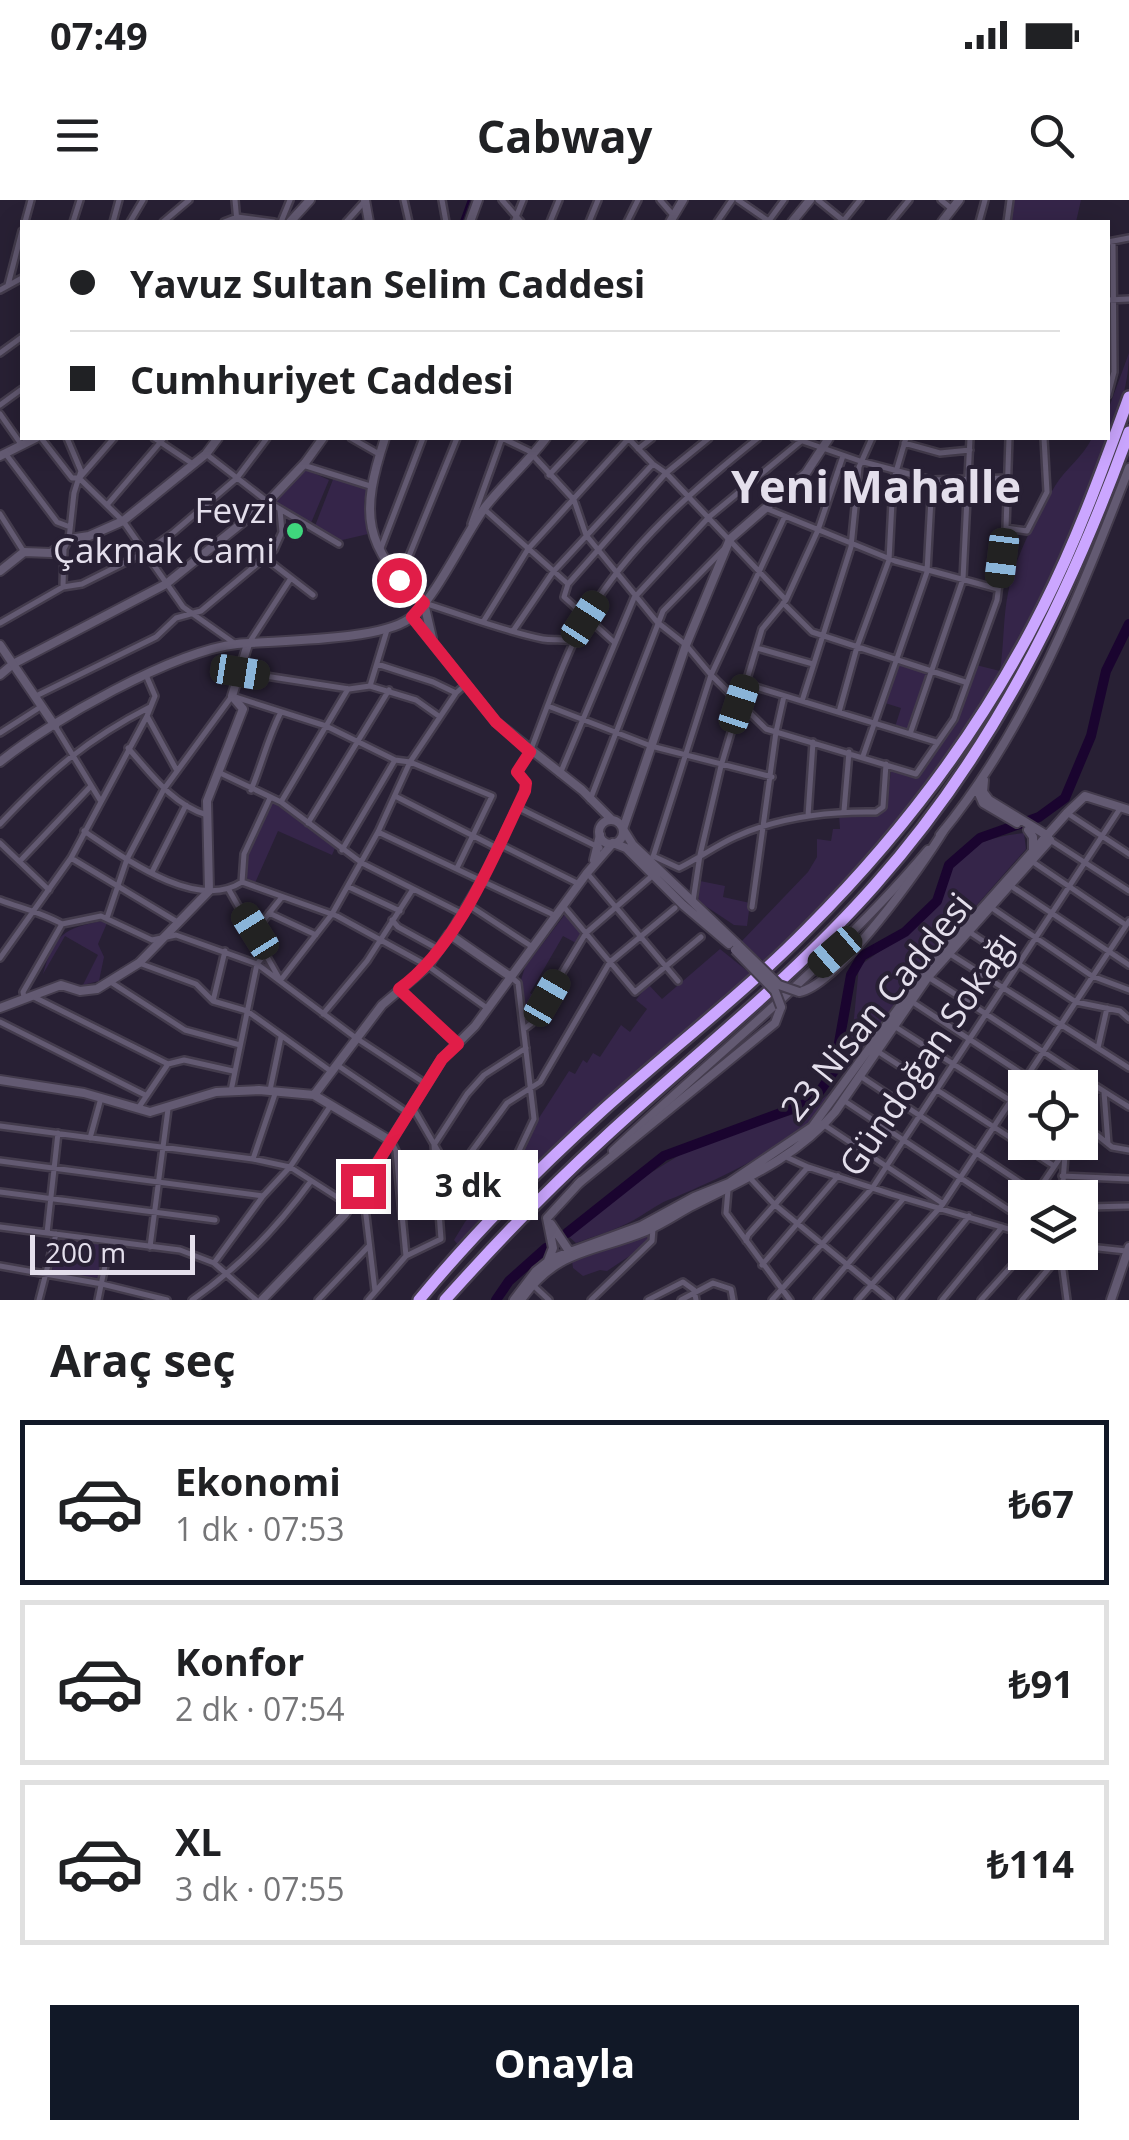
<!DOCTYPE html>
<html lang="tr">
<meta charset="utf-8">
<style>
:root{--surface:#fff;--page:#f2f2f2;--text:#202124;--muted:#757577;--line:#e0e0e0;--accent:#111827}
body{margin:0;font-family:"Open Sans",sans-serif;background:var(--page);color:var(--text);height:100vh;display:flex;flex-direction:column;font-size:38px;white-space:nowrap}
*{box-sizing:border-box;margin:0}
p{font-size:32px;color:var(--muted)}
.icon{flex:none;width:55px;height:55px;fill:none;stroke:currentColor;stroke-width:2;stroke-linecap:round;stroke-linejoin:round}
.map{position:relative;height:1100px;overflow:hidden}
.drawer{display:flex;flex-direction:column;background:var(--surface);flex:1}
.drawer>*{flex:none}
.top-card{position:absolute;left:20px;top:20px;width:1090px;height:220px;border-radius:0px;box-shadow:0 5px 25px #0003;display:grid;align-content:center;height:220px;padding:0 50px;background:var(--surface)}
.buttons{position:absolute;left:1008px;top:870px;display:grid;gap:20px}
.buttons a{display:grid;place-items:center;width:90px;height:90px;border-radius:0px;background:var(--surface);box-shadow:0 5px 25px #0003;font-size:50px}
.scale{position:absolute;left:30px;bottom:25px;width:165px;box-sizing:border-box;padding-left:10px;border:5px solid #e4dfec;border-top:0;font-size:28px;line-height:35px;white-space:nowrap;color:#e4dfec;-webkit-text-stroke:8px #282034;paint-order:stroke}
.end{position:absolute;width:45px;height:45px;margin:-22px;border:12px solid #e11d48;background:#fff;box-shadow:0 0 0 5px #fff}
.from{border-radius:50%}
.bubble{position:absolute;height:70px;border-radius:0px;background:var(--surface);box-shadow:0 5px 25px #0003;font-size:32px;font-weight:700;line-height:70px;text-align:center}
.car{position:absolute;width:30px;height:60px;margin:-30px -15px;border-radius:12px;box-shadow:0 0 8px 2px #0007;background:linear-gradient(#222 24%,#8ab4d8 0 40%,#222 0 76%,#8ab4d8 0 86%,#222 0)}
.top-card b{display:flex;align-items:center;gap:35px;height:95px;font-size:38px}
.top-card b+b{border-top:2px solid var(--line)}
.top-card i{width:25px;height:25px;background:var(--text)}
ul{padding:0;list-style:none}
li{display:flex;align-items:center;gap:30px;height:165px;margin:0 20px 15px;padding:0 30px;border:5px solid var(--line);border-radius:0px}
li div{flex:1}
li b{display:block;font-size:38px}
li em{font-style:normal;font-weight:700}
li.active{border-color:var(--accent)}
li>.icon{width:90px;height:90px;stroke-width:1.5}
h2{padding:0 50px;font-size:45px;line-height:120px}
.button{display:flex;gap:20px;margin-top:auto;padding:20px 50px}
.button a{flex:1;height:115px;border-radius:0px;background:var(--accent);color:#fff;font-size:40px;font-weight:700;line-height:115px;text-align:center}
.status{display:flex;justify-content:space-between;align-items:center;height:70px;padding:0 50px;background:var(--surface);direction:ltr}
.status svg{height:28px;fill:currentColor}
header{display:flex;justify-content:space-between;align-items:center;height:130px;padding:0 50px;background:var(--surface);font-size:45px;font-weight:700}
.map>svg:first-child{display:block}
</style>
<div class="status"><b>07:49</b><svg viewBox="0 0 49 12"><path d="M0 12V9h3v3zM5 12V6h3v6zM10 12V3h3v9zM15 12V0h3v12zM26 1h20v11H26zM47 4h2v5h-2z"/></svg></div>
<header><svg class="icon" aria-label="menu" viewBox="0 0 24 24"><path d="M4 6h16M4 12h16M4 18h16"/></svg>Cabway<svg class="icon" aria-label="search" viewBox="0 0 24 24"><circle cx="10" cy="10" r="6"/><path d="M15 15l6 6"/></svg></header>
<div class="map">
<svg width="1129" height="1100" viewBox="0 0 1129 1100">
<rect width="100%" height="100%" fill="#282034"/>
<!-- green -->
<path fill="#352549" d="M1013 0H1081L1076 22H1010Z
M1129 153C1129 198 1107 241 1091 283 1016 474 914 621 764 761L740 743 808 672 817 657V639L831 641 833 629H840L839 614H880L887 603 891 571 916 578 957 522 976 465 1000 471C1004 445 1003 418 1008 393 1015 356 1036 318 1055 286 1066 268 1083 257 1092 238H1108V210Z
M305 269 329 280 311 323 273 302Z
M334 277 367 288 364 302 368 334 338 341 315 326Z
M898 463 927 473 909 531 895 527 901 508 885 503Z
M272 601 335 648 332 655 278 631 255 683 248 681 244 663Z
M1024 633 1026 649 917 773 843 875 854 818 859 766C883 749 907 733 928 713 940 700 944 687 951 672 963 643 996 636 1024 633Z
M700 681 725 686 723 697 750 703 747 726 734 725 698 701Z
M566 713 582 733 576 743 563 736 530 793 542 801 531 820H525L521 780 525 767Z
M102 721 107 723 98 744 104 757 99 781 83 785 98 755 65 736 43 774C54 735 64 728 102 721Z
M720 749 751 774 594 909 517 982 458 1045 454 1040 465 1022 512 970 539 918 569 871 575 874 583 860 587 863 593 853 600 857 621 825 630 832 647 809 636 800 648 784 662 799Z
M832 891C823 933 708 984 668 1000 656 1005 645 1014 634 1020 616 1030 595 1036 576 1043L568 1036 639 980 683 953 720 935 809 910Z
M647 1034 649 1039 646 1045 607 1071 600 1070 583 1076 573 1068 572 1061Z
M63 1039 106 1045 102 1074 98 1078 61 1074 52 1070Z"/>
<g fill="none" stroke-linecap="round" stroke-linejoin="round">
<!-- stream -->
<path stroke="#1a042f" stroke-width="2.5" d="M461 22 469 0"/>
<!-- river -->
<path stroke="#1a042f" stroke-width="10" d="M567 1033 664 956 813 901 834 871 851 775 862 756 905 732 937 701 949 665 980 638 1039 617 1065 598 1091 536 1106 471 1129 424
M496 1100 509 1081 546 1048"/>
<defs>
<path id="minor" d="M235 0 237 22
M404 0 409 22
M442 0 446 22
M502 0 521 22
M660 0 673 15
M738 0 770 22
M818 0 845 22
M941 0 952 9
M844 20 860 0
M25 22 31 0
M73 22 80 0
M113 22 119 0
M130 22 143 0
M163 22 189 0
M224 22 237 17 274 22
M281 22 290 0
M346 22 364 2
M514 22 523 0
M550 22 559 0
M589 22 598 0
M627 22 638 0
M717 22 732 0
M768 22 784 0
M891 22 909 0
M979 22 985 0
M1007 22 1010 0
M1108 42 1129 38
M8 85 22 31
M0 90 22 78
M1108 100 1129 99
M0 153 22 137
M1108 195 1114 172 1113 41
M0 205 22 189
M0 214 21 244
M41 238 72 278H79L123 321 183 407 234 443
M154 238 193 264
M351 238 379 254
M502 238 529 251 574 300 586 335 657 422 686 445 711 475 766 529 916 574 954 519 997 400 1006 328 1009 238
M628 238 653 264 666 273 786 400
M794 238 860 261 932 280 1009 278
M904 243 940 253 970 250
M638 249 652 238
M5 253 57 322 70 327
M206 254 268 302 339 344
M303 265 370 286
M549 275 584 238
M81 276 114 238
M107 305 164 238
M765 308 895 361 998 389
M484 309 568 384 564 397 615 443
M0 314 24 352
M471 324 502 238
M1006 328 1027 331 1047 292 1044 238
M381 348 423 238
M265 358 313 395
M400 378 457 238
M568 384 666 273 709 238
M63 387 64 349 69 339 74 293 81 271 67 238
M424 403C463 415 503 431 543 439 554 441 563 438 575 442
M783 403 812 432 965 482
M483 422 528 349 629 238
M0 423 63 387 82 384 144 353 174 332 237 278 267 238
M513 431 553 372 653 264
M249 443 291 378
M757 448 813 464
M377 464 433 482 456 493
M240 472 349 489 370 486 416 500 440 517
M746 484 936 542
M370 486 387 430
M36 496 156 437 176 418 201 411 274 350 282 332 280 310
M802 501 851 347 859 267 872 238
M548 506 651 546 772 577
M839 512 857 447 889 360 893 282 906 238
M147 516 176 569
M55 526 100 600
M0 533 42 506
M910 534 963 379 970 238
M128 548C151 574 173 605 207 615
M863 556 927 372 932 280
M218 572 281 602 362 663 461 713
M560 574 634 398 709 317 801 241
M251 590C262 564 268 537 281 512
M395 596 497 648
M590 600 663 411 726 347
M281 602 348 489
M517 607 600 648
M844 611 849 552
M1067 613 1129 654
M808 616 813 542
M308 623 389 490
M0 624C48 573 87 539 150 507
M84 631C123 657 196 712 242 682L244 654 270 598
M378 632 556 716
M1050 640 1129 691
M0 643 49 690
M499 644 579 684
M342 650 395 560
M653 656 679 668C698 659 715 646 735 637 779 617 828 611 876 612L883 607 886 564
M653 657 711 475 785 316
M71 658 179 723
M20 661 91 586
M1033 662 1126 725
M152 672 186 605
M587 673 678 781
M242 682 337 716 428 766 487 808
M1011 686 1129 765
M349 687 400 711
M229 690 279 778
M0 700C21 708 43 713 62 724L101 716 152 740 176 735 257 764 356 838 426 884
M693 701 700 655 721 566 762 429 786 400 818 330 843 256
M467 704 531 746
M564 707 635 792 701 737
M752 707 776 532 784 496
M992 708 1092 776 1129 790
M269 713 316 735
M107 718 127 659 164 589 232 496 326 526 395 560 410 562 492 596 457 668
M392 720 398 727 438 749
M255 731 282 697
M971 733 1076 802 1120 811 1129 819
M449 734 481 680 525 591 526 583 517 572 530 552C546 511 566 452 587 416 630 344 694 289 758 238
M950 754 1129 868
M0 758 71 658 147 516 155 496 146 475
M139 763 196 784 213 801 247 811 332 872
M928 777C996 819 1061 865 1129 907
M109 781 185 830 240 845
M280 781 332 714 378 632 410 562 456 493 465 485
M401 791 457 844
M32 796 168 864
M24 797 23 792 62 724
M213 801 225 751
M911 801 1044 888
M323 814 367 761 413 689
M0 822 145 895
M894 826 1025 910
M524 829 532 823 586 733 652 676
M1098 848 1107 808
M877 851 1054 966
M337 865 408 913
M860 876 1038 994 1062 995
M1066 888 1069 872
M270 890 281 837
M231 891 257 764 266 753
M1104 892 1108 944
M843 900 1021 1018
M412 906 453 977 462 1005
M139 907 168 864 184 860 233 871
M824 925 942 1003
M0 926 253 959 290 967 351 1006
M1080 935H1097L1112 947 1129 950
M90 938 101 898
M391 941 396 951 406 1056
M784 956 808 967 891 994 1025 1034
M253 959 276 891
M0 961 263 996
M1062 976 1129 979
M453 977 507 903 540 882 610 762 675 708
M750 978 775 1005 890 1100
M363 990 375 1091
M728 990 726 1013 790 1100
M0 992 215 1020
M1062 995 1066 942
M485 998 517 955 534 919 518 783 511 777
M1033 998 1066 949
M1088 1007 1129 1006
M0 1027 180 1050 214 1063 256 1100
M47 1033 58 933
M746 1041 748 1035 808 967
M1080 1046 1126 1051
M150 1047 168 909
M1061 1055 1067 1100
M214 1063 263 996 290 967 331 905
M762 1065 838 976
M0 1066 102 1084 167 1100
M533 1085 549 1100
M694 1090 696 1100
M39 1100 56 1034
M98 1100 110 1041
M192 1100C240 1067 277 1028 311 981
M318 1100 368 1047
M368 1100 406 1056 441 1039 434 945 467 894 484 875 526 848
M591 1100 652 1041 653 1029
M648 1100 683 1082 694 1090
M681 1100 713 1083 731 1089 733 1100
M772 1100 873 987 1121 607
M817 1100 904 998
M858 1100 943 1004 1129 721
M901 1100 969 1016
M942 1100 1002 1027
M981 1100 1025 1051
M1022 1100 1061 1054"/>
<path id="tertiary" d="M365 0 369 22
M290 22 310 0
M470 22 478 0
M670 22 683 0
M792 22 810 0
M942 22 959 0
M385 238C360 314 362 346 424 403
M0 256 36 238
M0 371 24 352 51 353 69 339 89 336 123 321 206 254 218 238
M0 475 13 464 166 384 268 302 305 263 323 238
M984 580 983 592 989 600 1048 636
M977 589 983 603 1017 623
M623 629 686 445 730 339 806 273 829 238
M1028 630 1033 637V652
M940 635C1027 530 1080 394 1129 268
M594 660 600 635
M0 808 61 785 80 791 97 789 139 763 209 691 207 601 243 509 232 496 248 444
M0 880 84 893 150 912 216 892 259 890 314 895 391 941
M314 895 382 805 428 766 449 734 511 777
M613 951C719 851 834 762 928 650
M551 1024 571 1054
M548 1061 553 1048 547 1018 581 981
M262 1100 345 1014 442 859 475 826 587 673 613 643
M514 1100 536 1071 551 1059 641 1026 694 997 729 983 812 927 922 776 1067 613 1085 596 1129 610
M521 1100C557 1048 593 1053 646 1031 663 1024 678 1013 694 1005 745 979 797 957 835 912L928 777 1050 640
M1111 1100 1129 1047"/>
<path id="secondary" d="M424 403 432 438
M412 417 496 522 582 590 612 620
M0 445 55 526
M0 562C50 521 174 451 237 444 277 440 378 441 409 419 434 402 465 334 486 306 505 282 528 262 546 238
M599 632a12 12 0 1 1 24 0a12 12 0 1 1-24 0Z
M623 629 633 645 738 745
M613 643 626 648 683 705 729 744
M799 792C837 786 923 665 944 630
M578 984 775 823 781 807"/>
<path id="motorway" d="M419 1100C475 1032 538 969 603 910 671 849 743 794 807 729 901 635 983 527 1043 407 1077 340 1103 268 1129 197
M445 1100C495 1044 548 989 604 938 695 854 793 778 875 685 993 552 1069 398 1129 232"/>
</defs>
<!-- minor casing -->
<use href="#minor" stroke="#443c4d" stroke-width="10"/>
<!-- tertiary casing -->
<use href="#tertiary" stroke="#443c4d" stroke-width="12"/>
<!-- secondary casing -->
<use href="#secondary" stroke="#443c4d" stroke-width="12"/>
<!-- motorway casing -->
<use href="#motorway" stroke="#443c4d" stroke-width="16"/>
<!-- minor -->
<use href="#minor" stroke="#635a72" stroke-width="5"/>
<!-- tertiary -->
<use href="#tertiary" stroke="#635a72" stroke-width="8"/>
<!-- secondary -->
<use href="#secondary" stroke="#635a72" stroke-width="8"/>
<!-- motorway -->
<use href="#motorway" stroke="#cba6ff" stroke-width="11"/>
<defs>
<path id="secondary-bridge" d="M738 745 779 785 799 792
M735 750 775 791 781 807"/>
</defs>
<!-- secondary-bridge casing -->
<use href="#secondary-bridge" stroke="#443c4d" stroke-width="12" stroke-linecap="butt"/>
<!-- secondary-bridge -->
<use href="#secondary-bridge" stroke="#635a72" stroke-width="8"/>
</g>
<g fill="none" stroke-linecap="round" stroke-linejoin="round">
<!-- route -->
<path stroke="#e11d48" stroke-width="12" d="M363 986 442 859 458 844 399 789C458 747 494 655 525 591L526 583 517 572 530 552 496 522 412 417 424 403 399 380"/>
</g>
<!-- markers -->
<circle fill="#3fd77d" stroke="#282034" stroke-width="4" cx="295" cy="331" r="10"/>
<g text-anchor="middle" stroke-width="8" stroke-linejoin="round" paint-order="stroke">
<!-- poi labels -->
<g font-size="35" fill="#e4dfec" stroke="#282034" text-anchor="end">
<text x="275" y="323">Fevzi<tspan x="275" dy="40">Çakmak Cami</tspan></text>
</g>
<!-- street labels -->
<g font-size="35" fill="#e4dfec" stroke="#282034">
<text transform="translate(877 807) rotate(-51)" y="12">23 Nisan Caddesi</text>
<text transform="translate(928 854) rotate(-56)" y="12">Gündoğan Sokağı</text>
</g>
<!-- district labels -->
<g font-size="45" font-weight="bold" fill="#e4dfec" stroke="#282034">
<text x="876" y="303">Yeni Mahalle</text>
</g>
</g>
</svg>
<div class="buttons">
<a><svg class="icon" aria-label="locate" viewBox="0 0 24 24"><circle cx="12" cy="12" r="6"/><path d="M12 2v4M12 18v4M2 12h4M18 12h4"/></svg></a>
<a><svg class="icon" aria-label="layers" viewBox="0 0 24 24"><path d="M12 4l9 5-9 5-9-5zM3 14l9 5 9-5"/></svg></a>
</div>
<div class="scale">200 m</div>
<i class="end from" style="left:399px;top:380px"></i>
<i class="end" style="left:363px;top:986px"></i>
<div class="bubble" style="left:398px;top:950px;width:140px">3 dk</div>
<i class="car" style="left:1002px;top:358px;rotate:187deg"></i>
<i class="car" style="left:585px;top:419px;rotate:33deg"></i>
<i class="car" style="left:240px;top:472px;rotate:99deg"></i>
<i class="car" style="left:739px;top:504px;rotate:18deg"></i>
<i class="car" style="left:255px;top:731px;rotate:328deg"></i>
<i class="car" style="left:835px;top:752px;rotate:229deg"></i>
<i class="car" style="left:547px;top:798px;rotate:30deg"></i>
<div class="top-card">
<b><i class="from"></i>Yavuz Sultan Selim Caddesi</b>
<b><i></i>Cumhuriyet Caddesi</b>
</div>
</div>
<section class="drawer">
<h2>Araç seç</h2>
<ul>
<li class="active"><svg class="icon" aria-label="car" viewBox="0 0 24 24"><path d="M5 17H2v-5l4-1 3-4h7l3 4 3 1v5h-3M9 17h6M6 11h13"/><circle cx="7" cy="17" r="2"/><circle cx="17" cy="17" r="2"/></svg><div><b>Ekonomi</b><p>1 dk · 07:53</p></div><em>₺67</em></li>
<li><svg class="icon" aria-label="car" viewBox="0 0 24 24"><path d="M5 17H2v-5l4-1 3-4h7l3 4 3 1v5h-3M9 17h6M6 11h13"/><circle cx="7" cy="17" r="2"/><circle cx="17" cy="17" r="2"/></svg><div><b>Konfor</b><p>2 dk · 07:54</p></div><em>₺91</em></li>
<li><svg class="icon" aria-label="car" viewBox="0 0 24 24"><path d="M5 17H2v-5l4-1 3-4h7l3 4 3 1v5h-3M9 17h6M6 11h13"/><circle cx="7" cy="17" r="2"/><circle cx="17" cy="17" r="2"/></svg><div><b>XL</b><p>3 dk · 07:55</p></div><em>₺114</em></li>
</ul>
<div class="button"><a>Onayla</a></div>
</section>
